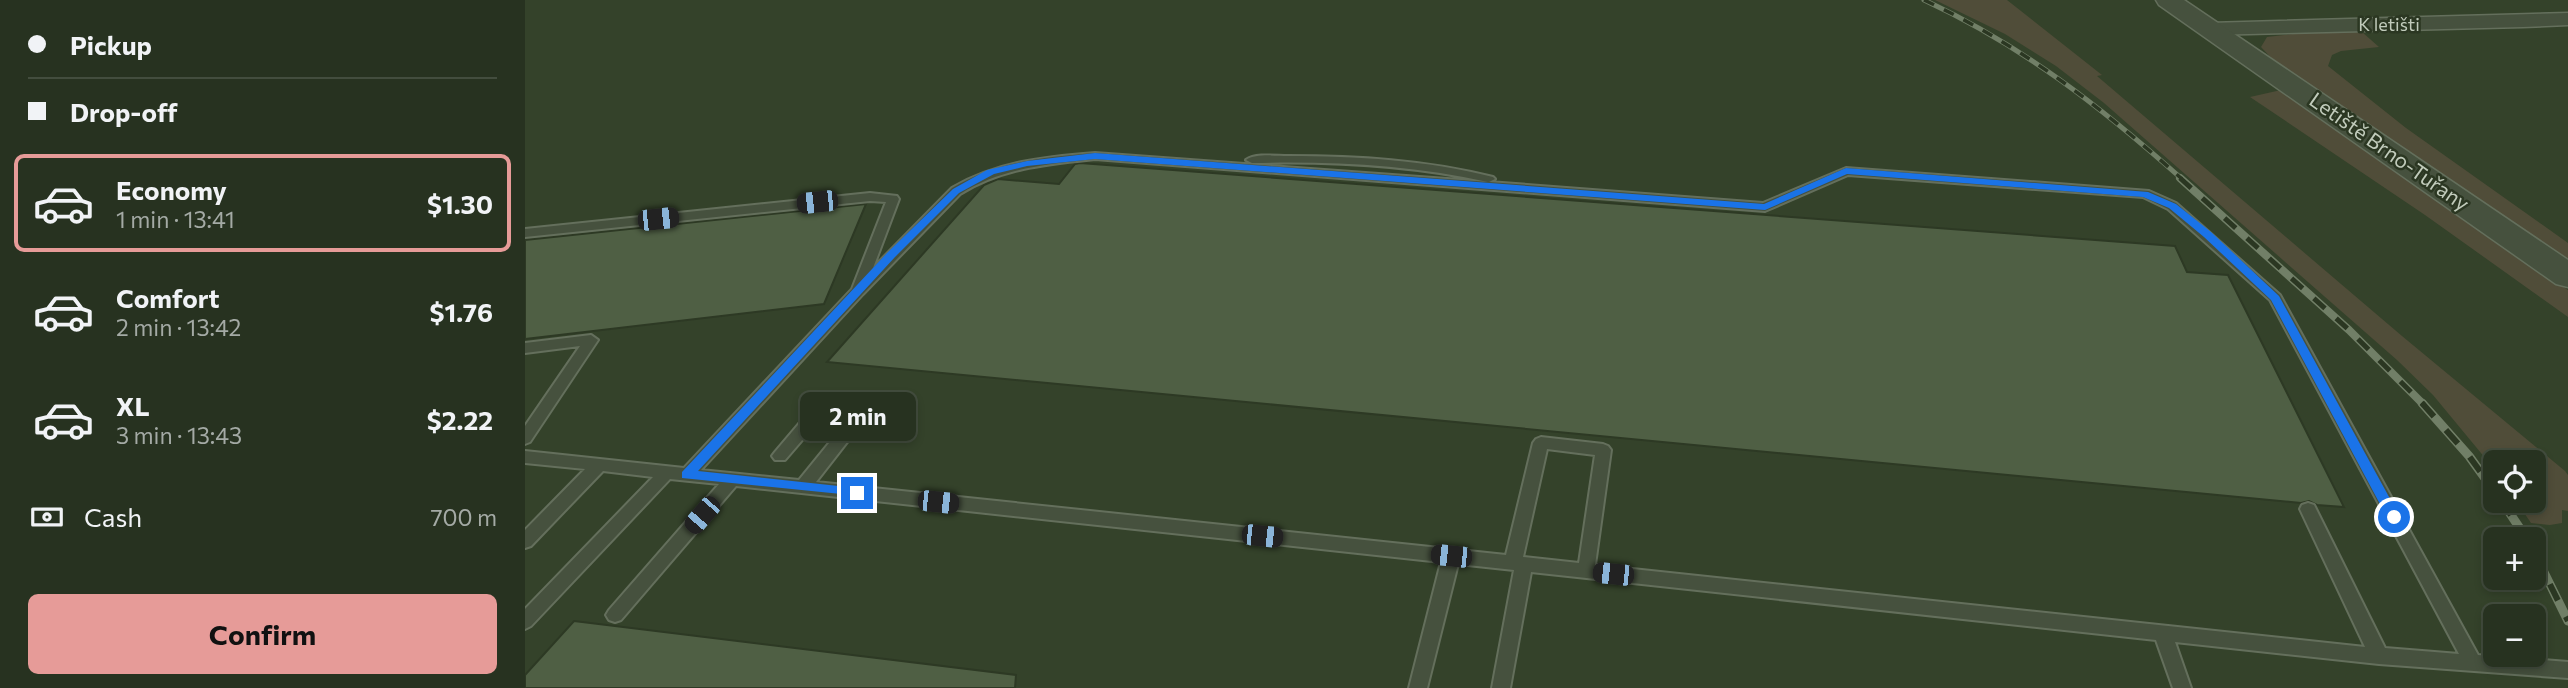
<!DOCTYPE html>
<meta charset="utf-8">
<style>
:root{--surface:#273220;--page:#2f3a29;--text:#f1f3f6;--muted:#a4aaa5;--line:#434d3e;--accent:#e69b98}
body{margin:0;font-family:Commissioner,sans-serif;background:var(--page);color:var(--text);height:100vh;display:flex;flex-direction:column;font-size:26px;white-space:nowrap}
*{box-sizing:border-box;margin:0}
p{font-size:23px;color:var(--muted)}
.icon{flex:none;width:38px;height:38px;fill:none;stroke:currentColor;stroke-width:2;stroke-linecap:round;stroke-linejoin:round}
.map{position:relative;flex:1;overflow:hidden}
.side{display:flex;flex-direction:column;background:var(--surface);width:525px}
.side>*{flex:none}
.banner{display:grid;align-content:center;height:154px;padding:0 28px;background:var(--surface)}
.tools{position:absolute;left:1958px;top:450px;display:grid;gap:14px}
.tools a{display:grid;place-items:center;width:63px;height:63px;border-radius:10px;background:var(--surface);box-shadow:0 4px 10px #0003,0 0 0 2px var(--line);font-size:35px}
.end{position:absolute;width:32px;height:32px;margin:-16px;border:9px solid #1a73e8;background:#fff;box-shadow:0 0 0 4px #fff}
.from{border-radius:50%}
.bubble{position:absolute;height:49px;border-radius:10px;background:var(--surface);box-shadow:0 4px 10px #0003,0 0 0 2px var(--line);font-size:23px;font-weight:700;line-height:49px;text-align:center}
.car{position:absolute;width:21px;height:42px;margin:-21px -10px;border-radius:9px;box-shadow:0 0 5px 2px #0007;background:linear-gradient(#222 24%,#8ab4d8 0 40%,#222 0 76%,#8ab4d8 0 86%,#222 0)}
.banner b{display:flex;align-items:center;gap:24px;height:66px;font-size:26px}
.banner b+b{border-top:2px solid var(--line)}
.banner i{width:18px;height:18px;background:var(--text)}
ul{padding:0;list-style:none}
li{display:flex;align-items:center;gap:21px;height:98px;margin:0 14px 10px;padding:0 14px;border:4px solid transparent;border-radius:10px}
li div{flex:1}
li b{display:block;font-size:26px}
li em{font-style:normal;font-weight:700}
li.selected{border-color:var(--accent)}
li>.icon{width:63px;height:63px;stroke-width:1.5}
.pay{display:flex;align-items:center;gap:18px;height:77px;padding:0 28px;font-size:26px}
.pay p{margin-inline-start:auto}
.action{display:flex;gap:14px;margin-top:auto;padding:14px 28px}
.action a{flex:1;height:80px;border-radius:10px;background:var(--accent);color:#111;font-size:28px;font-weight:700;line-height:80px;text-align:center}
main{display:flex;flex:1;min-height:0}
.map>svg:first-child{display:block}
</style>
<main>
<section class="side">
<div class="banner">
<b><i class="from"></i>Pickup</b>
<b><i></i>Drop-off</b>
</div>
<ul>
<li class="selected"><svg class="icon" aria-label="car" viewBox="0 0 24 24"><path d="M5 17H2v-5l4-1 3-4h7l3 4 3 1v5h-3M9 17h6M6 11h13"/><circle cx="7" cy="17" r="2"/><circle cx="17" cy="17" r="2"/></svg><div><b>Economy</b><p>1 min · 13:41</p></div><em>$1.30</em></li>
<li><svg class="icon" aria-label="car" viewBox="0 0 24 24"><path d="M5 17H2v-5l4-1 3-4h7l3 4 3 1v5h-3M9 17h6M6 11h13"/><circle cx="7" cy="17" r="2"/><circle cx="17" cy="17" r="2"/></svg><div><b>Comfort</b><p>2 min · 13:42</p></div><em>$1.76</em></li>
<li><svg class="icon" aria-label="car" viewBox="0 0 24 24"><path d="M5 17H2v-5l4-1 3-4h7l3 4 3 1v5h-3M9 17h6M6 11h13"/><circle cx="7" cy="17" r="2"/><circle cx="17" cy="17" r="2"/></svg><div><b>XL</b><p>3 min · 13:43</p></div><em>$2.22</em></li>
</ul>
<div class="pay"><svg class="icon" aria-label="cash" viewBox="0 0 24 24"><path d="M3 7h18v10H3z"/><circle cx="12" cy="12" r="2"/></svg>Cash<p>700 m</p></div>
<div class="action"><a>Confirm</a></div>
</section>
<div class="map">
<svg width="2043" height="688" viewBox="0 0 2043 688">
<rect width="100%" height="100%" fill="#34422a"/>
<!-- green -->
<path fill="#504d39" d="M1410 0H1482L1577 75 1572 76 1877 336 2040 471 2043 475V511L2037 510V523L2025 525 2006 523 1991 501 2009 500V462H1970V470L1908 395 1872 360 1579 103 1531 66 1480 34Z
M1785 32H1837L1854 47 1816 51 1807 55 1803 66 1881 128 2043 243V264L1750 62 1736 47 1742 37Z
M1756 90 2043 290V317L1900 215 1725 97Z"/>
<!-- building -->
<path fill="#4f5f44" stroke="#2d3924" stroke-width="2" d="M555 163 1650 246 1662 272 1703 275 1819 507 1792 505 1784 501 1776 503 302 362 459 185 473 179 534 184 550 164Z
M341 204 299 304 0 339V240Z
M49 621 491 675 490 688H0V675Z"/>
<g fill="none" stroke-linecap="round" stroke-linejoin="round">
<defs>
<path id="service" d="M570 153 963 182C886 165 807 161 727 163L721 160C731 153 751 156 763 156 832 156 901 160 968 177L970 179 964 182 1238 203 1321 168 1624 191 1651 203 1755 295 1953 655 2043 662V678L1854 664 1650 642 1666 688H1648L1631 640 1006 572 985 688H967L989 570 933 564 902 688H884L916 562 211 486 96 620 90 622 84 620 81 615 84 610 194 484 145 479 6 626 0 629V609L128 477 78 471 6 546 0 548V530L60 469 0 463V451L159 468 327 289 361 202 345 201 0 237V229L345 193 372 196 374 199 348 268 427 188C471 162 519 157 570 153ZM570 159 1240 211 1323 175 1618 197 1643 209 1745 300 1934 654 1860 648 1791 509 1789 505 1783 503 1777 505 1775 509 1840 647 1070 565 1086 450 1083 446 1078 444 1016 437 1011 439 1008 443 981 555 291 482 351 405 353 401 351 397 346 396 305 392 300 393 250 452 247 456 250 460H260L309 403 335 405 274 480 176 470 338 294 435 194C477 168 522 164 570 159ZM1022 449 1070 455 1054 563 998 557Z
M66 335 73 340 5 442 0 444V426L55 346 0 353V343Z"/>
<path id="minor" d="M2043 13V25L1998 27 1684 35 1677 33 1674 29 1677 25 1684 23Z"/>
<path id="tertiary" d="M1631 0H1659L2043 260V287L2031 284 1634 5Z"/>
</defs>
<!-- service casing -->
<use href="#service" stroke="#646f5c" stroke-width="4"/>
<!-- minor casing -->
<use href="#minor" stroke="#646f5c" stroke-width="3"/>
<!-- tertiary casing -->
<use href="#tertiary" stroke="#646f5c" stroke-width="3"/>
<!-- service -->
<use href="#service" fill="#46513e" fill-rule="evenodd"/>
<!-- minor -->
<use href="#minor" fill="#46513e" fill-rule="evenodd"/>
<!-- tertiary -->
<use href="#tertiary" fill="#46513e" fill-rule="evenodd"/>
<defs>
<path id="rail-far2" d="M1399 0C1498 46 1576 107 1657 179"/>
<path id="rail-far1" d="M1655 178 1824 330 1899 405"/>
<path id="rail" d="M1897 403 1944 456 1970 492
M1976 500 2002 539
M2009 552 2043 621"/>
</defs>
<!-- rail-far2 casing -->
<use href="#rail-far2" stroke="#717f67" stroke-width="5"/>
<!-- rail-far1 casing -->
<use href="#rail-far1" stroke="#717f67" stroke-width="8"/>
<!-- rail casing -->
<use href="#rail" stroke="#717f67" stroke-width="9"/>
<!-- rail-far2 -->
<use href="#rail-far2" stroke="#2b3722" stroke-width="3.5" stroke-dasharray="11" stroke-linecap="butt"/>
<!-- rail-far1 -->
<use href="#rail-far1" stroke="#2b3722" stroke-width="5" stroke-dasharray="15" stroke-linecap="butt"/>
<!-- rail -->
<use href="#rail" stroke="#2b3722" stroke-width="6" stroke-dasharray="18" stroke-linecap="butt"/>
</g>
<!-- route -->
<path fill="#1a73e8" d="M570 153 1239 204 1321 168 1623 192 1651 204 1686 232 1754 296 1875 517 1869 523 1864 521 1746 300 1679 237 1644 208 1618 197 1322 174 1240 210 570 159 502 166 469 174 434 193 370 257 173 471 332 488 336 489V496L157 478V472L362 253 428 189 462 170 502 161Z"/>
<g text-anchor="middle" stroke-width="5" stroke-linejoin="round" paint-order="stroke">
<!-- far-street labels -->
<g font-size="18" fill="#c1cbbb" stroke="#2b3722">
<text x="1864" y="31">K letišti</text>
</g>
<!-- street labels -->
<g font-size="21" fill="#c1cbbb" stroke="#2b3722">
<text transform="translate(1864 152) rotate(35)" y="7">Letiště Brno-Tuřany</text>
</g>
</g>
</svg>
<div class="tools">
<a><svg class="icon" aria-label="locate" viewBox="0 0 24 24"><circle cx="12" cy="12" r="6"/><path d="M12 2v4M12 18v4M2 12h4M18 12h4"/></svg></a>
<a>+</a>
<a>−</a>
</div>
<i class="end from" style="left:1869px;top:517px"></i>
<i class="end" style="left:332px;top:493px"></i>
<div class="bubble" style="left:275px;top:392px;width:116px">2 min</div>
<i class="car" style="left:292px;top:202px;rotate:264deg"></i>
<i class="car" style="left:133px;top:219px;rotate:84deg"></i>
<i class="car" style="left:413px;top:502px;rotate:96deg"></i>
<i class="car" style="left:177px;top:515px;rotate:221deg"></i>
<i class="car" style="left:737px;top:536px;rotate:96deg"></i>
<i class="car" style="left:926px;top:556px;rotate:276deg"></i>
<i class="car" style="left:1088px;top:574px;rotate:276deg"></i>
</div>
</main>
